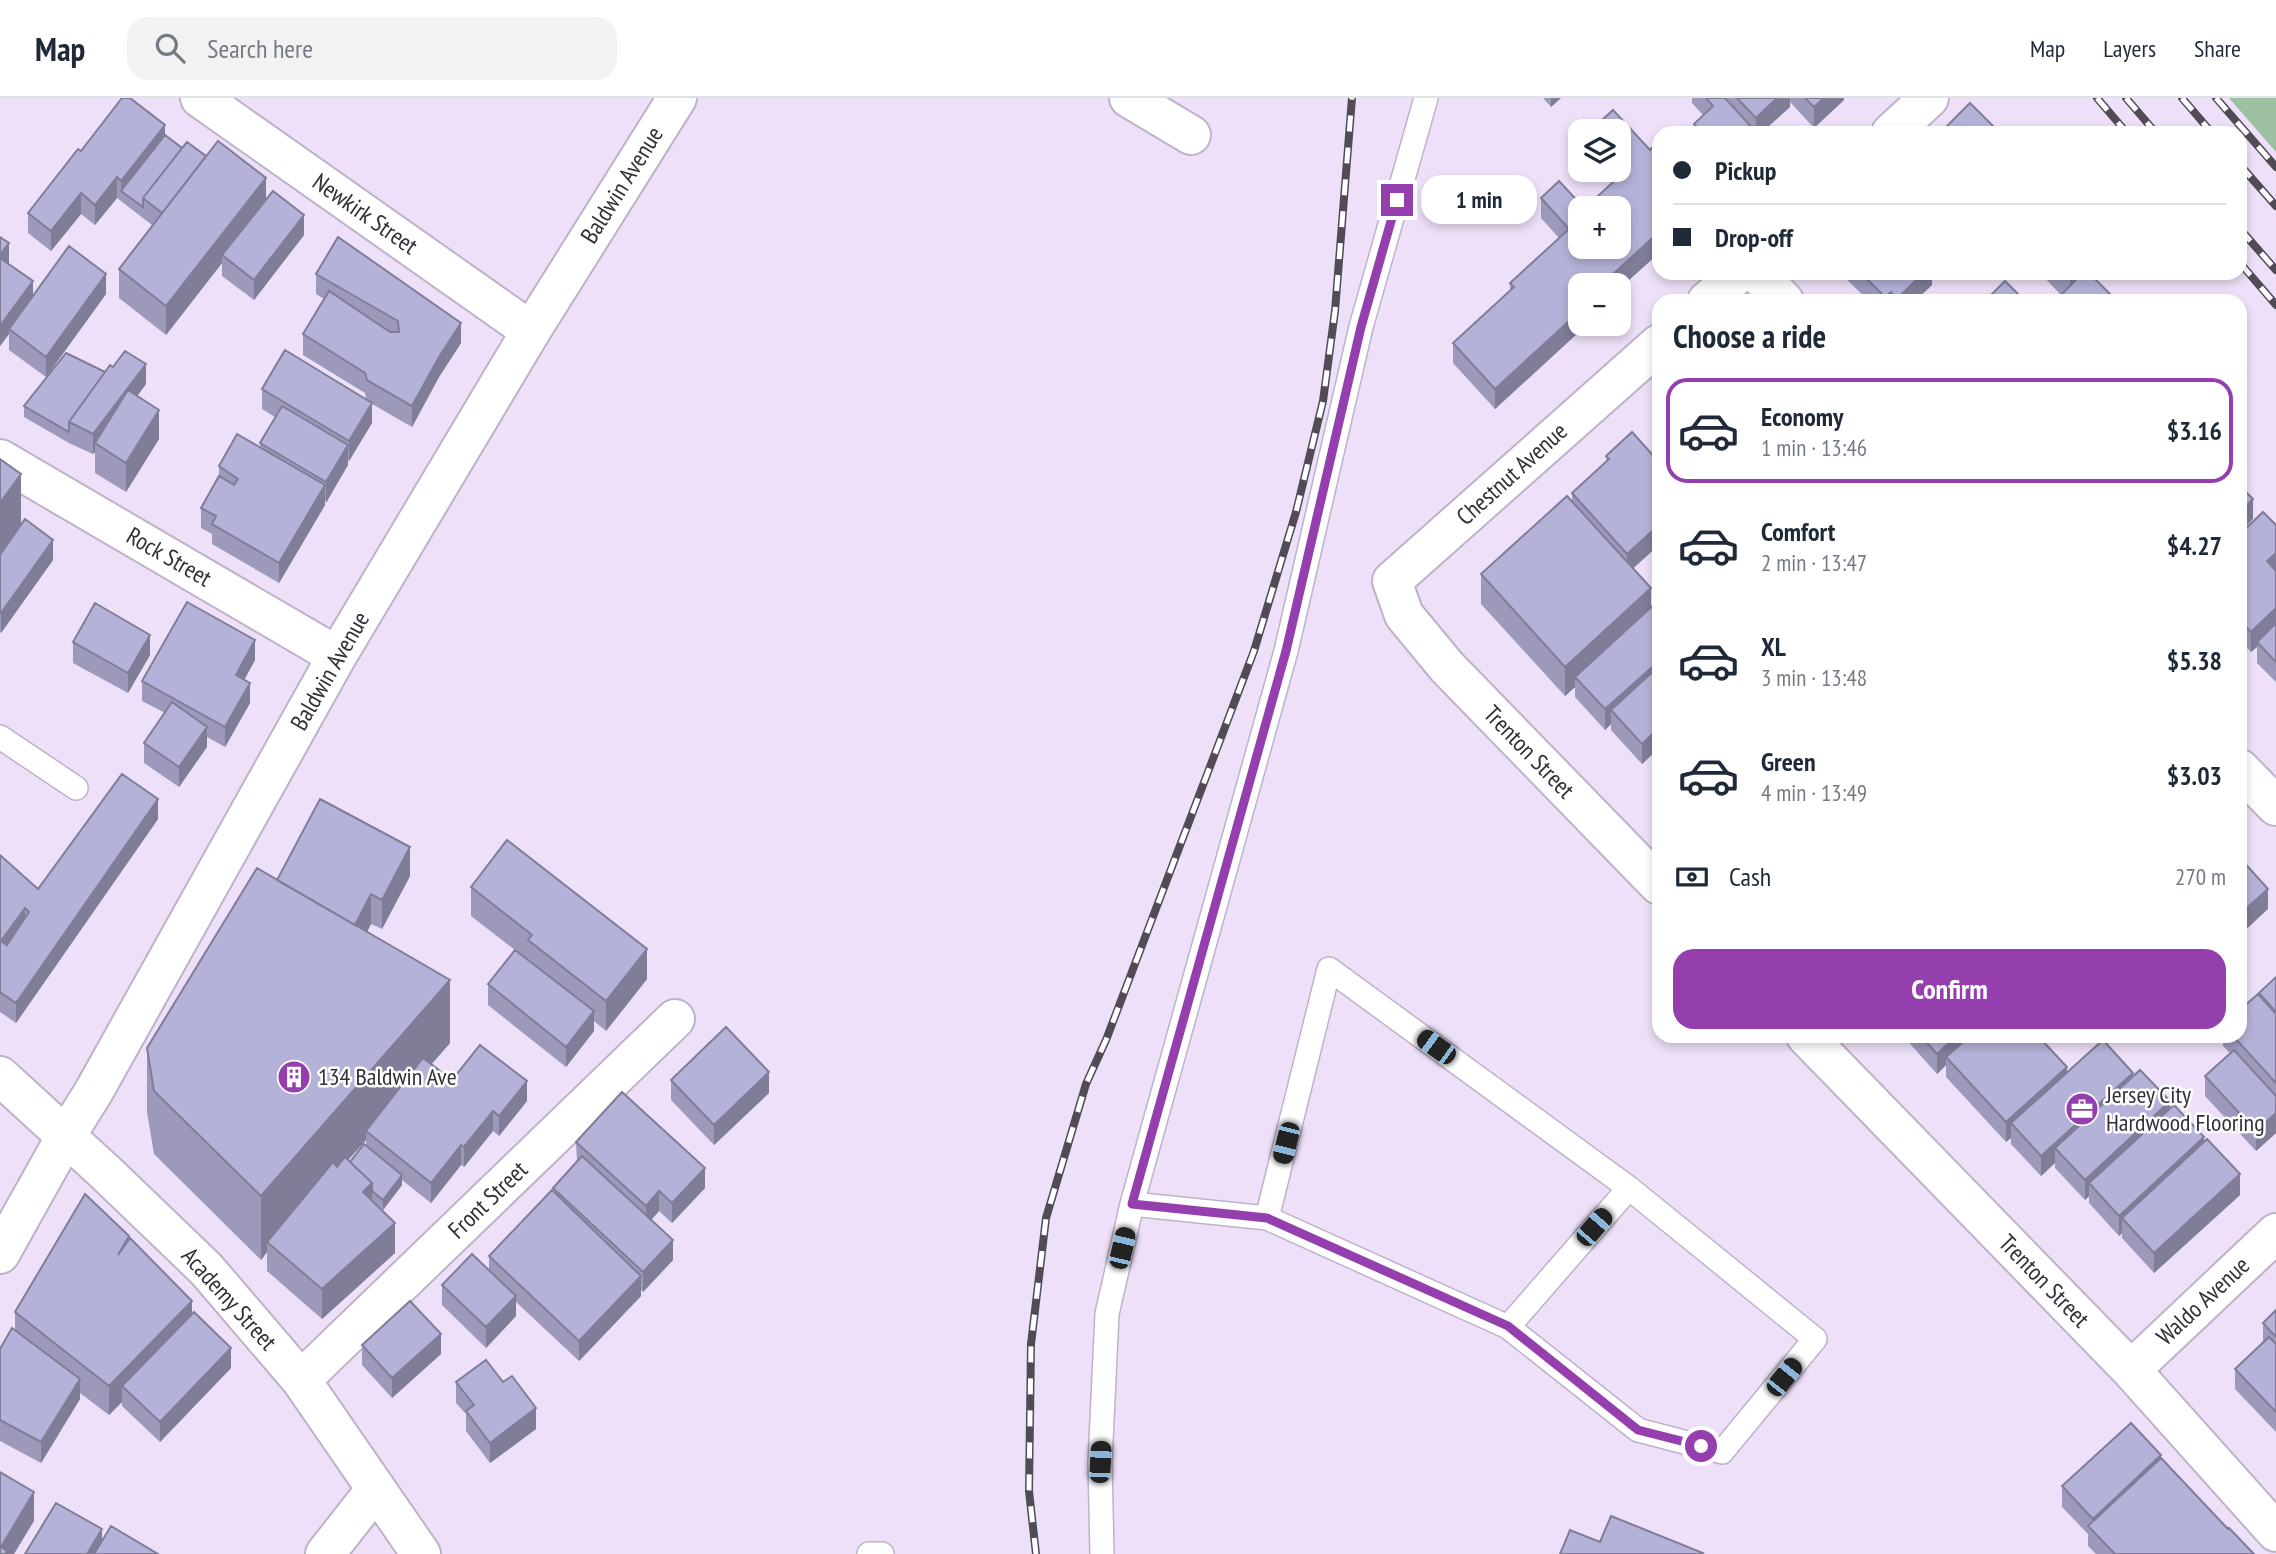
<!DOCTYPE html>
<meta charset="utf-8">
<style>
:root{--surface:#fff;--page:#f2f2f3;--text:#1f2937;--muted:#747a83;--line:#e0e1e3;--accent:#943fad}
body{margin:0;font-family:"PT Sans Narrow",sans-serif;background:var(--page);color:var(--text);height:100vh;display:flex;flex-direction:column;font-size:26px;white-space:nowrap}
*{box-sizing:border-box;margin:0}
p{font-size:23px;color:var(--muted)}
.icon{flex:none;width:38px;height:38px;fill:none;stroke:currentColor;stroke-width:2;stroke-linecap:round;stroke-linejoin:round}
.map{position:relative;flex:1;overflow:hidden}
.side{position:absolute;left:1652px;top:196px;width:595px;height:749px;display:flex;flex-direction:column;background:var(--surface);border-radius:21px;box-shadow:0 4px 10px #0003}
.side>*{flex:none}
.hud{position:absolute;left:1652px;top:28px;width:595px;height:154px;border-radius:21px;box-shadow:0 4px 10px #0003;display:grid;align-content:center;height:154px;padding:0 21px;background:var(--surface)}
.tools{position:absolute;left:1568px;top:21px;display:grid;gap:14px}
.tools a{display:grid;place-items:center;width:63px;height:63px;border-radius:14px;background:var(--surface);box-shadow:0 4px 10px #0003;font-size:35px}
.end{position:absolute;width:32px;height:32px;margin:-16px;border:9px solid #943fad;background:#fff;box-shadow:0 0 0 4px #fff}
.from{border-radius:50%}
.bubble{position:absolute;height:49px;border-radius:21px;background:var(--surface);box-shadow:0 4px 10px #0003;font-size:23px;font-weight:700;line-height:49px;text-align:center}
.car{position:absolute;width:21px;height:42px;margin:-21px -10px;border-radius:9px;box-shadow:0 0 5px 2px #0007;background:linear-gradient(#222 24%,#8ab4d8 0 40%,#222 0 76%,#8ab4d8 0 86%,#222 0)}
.hud b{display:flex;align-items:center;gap:24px;height:66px;font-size:26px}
.hud b+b{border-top:2px solid var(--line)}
.hud i{width:18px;height:18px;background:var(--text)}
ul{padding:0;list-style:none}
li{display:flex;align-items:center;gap:21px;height:105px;margin:0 14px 10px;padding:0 7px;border:4px solid transparent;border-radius:21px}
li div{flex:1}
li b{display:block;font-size:26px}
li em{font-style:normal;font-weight:700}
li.active{border-color:var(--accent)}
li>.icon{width:63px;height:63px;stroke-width:1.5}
h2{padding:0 21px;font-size:32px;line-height:84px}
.pay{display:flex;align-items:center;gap:18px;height:77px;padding:0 21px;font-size:26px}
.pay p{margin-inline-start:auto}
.primary-button{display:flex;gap:14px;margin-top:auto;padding:14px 21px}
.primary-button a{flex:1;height:80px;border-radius:21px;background:var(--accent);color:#fff;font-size:28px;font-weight:700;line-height:80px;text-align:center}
header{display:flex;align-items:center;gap:42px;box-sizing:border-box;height:98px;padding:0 35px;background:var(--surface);border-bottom:2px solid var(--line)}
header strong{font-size:33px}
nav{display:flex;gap:38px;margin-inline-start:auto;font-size:24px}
.search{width:490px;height:63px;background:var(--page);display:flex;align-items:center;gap:18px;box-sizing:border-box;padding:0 24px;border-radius:21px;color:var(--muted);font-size:26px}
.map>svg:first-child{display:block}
</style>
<header>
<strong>Map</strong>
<div class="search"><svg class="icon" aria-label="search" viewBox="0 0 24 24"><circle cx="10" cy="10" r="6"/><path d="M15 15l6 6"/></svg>Search here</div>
<nav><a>Map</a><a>Layers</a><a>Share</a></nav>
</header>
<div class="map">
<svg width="2276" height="1456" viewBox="0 0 2276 1456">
<rect width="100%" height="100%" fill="#ede0f8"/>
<!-- forest -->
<path fill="#9ec0a2" d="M2229 0H2276V54Z"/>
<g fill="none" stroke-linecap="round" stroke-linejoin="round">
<defs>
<path id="service" d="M0 639 76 690
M1132 1106 1286 553 1361 229 1426 0
M1508 1229 1629 1090
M869 1456H882
M1102 1456 1100 1364 1107 1216 1132 1106 1267 1120 1508 1229 1638 1332 1722 1354 1815 1241 1629 1090 1329 871 1267 1120"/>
<path id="minor" d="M200 0 531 233
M1129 0 1191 37
M1891 35 1929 0
M1757 175 1784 203
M1707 203 1739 175
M1659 246 1392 483 1404 517 1447 569 1659 787
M0 361 337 558
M2240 671 2276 708
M1806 938 2131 1272 2276 1434
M0 978 105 1074 206 1171 301 1282 421 1456
M2131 1272 2276 1135
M301 1282 675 921
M325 1456 376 1391"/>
<path id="tertiary" d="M0 1156 66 1038 94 993 337 558 531 233 677 0"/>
</defs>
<!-- service casing -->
<use href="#service" stroke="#beb2c9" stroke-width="26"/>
<!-- minor casing -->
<use href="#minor" stroke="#beb2c9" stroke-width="42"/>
<!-- tertiary casing -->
<use href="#tertiary" stroke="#beb2c9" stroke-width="42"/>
<!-- service -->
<use href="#service" stroke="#fff" stroke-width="23"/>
<!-- minor -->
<use href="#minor" stroke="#fff" stroke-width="38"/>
<!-- tertiary -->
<use href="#tertiary" stroke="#fff" stroke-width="38"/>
<defs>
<path id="rail" d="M2097 0 2127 35
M2126 0 2156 35
M2182 0 2212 35
M2216 0 2276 69
M2240 67 2276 108
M2240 131 2276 172
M2240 165 2276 207
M1036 1456 1029 1393 1031 1246 1046 1120 1086 986 1106 942 1254 553 1296 414 1323 303 1335 213 1352 0"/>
</defs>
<!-- rail casing -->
<use href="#rail" stroke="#514b56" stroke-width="8"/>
<!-- rail -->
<use href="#rail" stroke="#fff" stroke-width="5" stroke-dasharray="16" stroke-linecap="butt"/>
</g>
<!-- wall -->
<path fill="#9c99bb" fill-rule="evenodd" d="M1543 0H1561L1551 9Z
M1692 0H1844V2L1814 30 1790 4V9L1761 35H1691L1694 33V26L1703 17 1692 5Z
M1619 33 1650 52H1659V155L1619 191V187L1580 226H1581L1580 233 1495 311 1453 265V245L1510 192V185L1559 140 1541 120V100L1559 83 1580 149 1614 84 1603 72H1619Z
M165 37 182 50 266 101 304 137 254 202 222 178V165L166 237 119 200V171L152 127 117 100 95 127 81 116 51 153 28 135V115L81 53Z
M0 139 8 166 33 199 106 196 46 279 9 252V236L0 248Z
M1845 175H1932V187L1915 203H1869L1845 180Z
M2040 175H2102L2095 181 2061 197Z
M316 176 461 245 439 279 412 329 372 306V325L349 363 348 362V367L325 404V407L279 485 212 446V436L201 430V410L219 379V368L260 349V345L275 319 262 311V291L366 301 365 295 303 257V236L324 201 316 196Z
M105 274 146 286 137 298 159 341 126 394 95 375V354L93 356 69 345 24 319V308Z
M1632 334 1633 471 1651 510 1659 502V657L1657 655V652L1642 666 1611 632V626L1605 632 1575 599V589L1565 598 1481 506V476L1572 403V395L1606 364V358Z
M0 361 21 426 53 462 1 535 0 534V457L11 441 0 456Z
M2276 427V584L2257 565V549L2251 554 2240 543V436Z
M73 544 150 557 128 595 73 565Z
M255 562 244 582 250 605 225 649 207 639V649L179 689 144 665V645L165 615 142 603V583Z
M158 721 16 925 0 914V757L38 791Z
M410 778 382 831 371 826 367 834 450 945 431 966 452 982 527 1003 499 1038 493 1033 464 1069 461 1067 431 1105 402 1082V1087L383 1112 378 1109 395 1155 322 1221 267 1173V1154L261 1162 154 1056 147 1014V950L277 782ZM366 1042V1048L350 1064 348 1062Z
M471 789 647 881 606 933 594 923V933L566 969 488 907V886L515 852 471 818Z
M2276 879V1035L2256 1053 2205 998V978L2230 955 2223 948V938H2240L2259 897V895Z
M1903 938H2038L2067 975 2133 978 2170 1010 2204 1044 2240 1097 2154 1175 2122 1140V1135L2119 1138 2089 1105V1098L2085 1102 2055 1070V1065L2041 1078 2011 1046V1040L2006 1044 1946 979V967L1937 976Z
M671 982 769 995 714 1047 671 1002Z
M576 1044 705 1090 672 1125 659 1113 651 1122 673 1162 643 1194 641 1192V1198L579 1263 516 1204V1218L486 1250 442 1207V1187L489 1172V1158L553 1093V1090L577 1064Z
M129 1141 192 1216 231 1270 160 1344 122 1308V1304L109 1317 80 1295V1301L41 1365 0 1343V1251L15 1232V1214Z
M2276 1212V1334L2235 1291V1271L2263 1245V1225Z
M362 1247 441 1256 392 1300 362 1267Z
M456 1284 536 1331 490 1365 466 1333V1316L456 1305Z
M2062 1388 2228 1431 2254 1456H2096L2088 1448V1436L2062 1409Z"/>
<!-- shaded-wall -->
<path fill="#7f7d98" d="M1551 0H1561L1551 9Z
M1777 0H1790V9L1761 35H1756V20Z
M1824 0H1844V2L1814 30V9Z
M165 27V47L121 93V104V83Z
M117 79V100L95 127V107Z
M266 80V109L222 157V165L166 237V208Z
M81 95V116L51 153V133Z
M304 117V137L254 202V182Z
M1659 134V155L1619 191V187H1601Z
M9 145V165L0 177V157Z
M1923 175H1932V187L1915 203H1897V201Z
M2071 175H2102L2073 203H2070V176Z
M106 176V196L46 279V259Z
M33 183V204L9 231V236L0 248V228Z
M1891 194V203H1885V199Z
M1580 206V233L1495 311V291Z
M461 225V245L439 279 412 329V308L439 259Z
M146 266V286L100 348 95 345V354L93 356V336Z
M372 305V325L349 363V343Z
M159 312V341L126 394V365Z
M348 347V367L326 405V384Z
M21 376V427L0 456V405Z
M325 387V407L279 485V465Z
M2253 401V421L2240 434V414Z
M1659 427V447L1627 476V456Z
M53 442V462L1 535V515Z
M2276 455V475L2267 463Z
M1651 490V520L1575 579V589L1565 598V569Z
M2276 510V530L2257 544V549L2251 554V534Z
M150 537V557L128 595V575Z
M255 542V562L236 597V577Z
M1659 563V583L1611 612V626L1605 632V611Z
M250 585V605L225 649V629Z
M207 629V649L179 689V669Z
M1659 630V637L1657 634V652L1642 666V646Z
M158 701V721L16 925V905Z
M410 749V778L382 831V802Z
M2268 791V811L2240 837V816Z
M371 796V826L351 864V835Z
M25 810V831L1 863V843Z
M647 851V881L606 933V903Z
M450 882V945L370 1037 366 1033V1042L272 1148 267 1144V1154L261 1162V1098Z
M594 913V933L566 969V949Z
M1956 938H1979L1946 959V967L1937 976V956Z
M2067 969V989L2011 1025V1040L2006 1044V1024Z
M769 974V995L714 1047V1027Z
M2133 975V995L2055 1050V1065L2041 1078V1058Z
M527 983V1003L499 1038V1018Z
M2170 1003V1023L2089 1085V1098L2085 1102V1082Z
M493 1013V1033L464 1069V1049Z
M2276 1015V1035L2256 1053V1033Z
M2204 1039V1060L2122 1120V1135L2119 1138V1118Z
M461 1047V1067L431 1105V1085Z
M705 1070V1090L672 1125V1105Z
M2240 1076V1097L2154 1175V1155Z
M402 1077V1087L383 1112V1102Z
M372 1085V1114L363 1094Z
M659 1093V1113L646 1128V1108Z
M395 1125V1155L322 1221V1191Z
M673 1142V1162L643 1194V1174Z
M641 1178V1198L579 1263V1243Z
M516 1198V1218L486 1250V1229Z
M192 1203V1232L122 1288V1304L109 1317V1288Z
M441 1236V1256L392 1300V1280Z
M231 1250V1270L160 1344V1324Z
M80 1281V1301L41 1365V1344Z
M536 1310V1331L490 1365V1345Z
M2161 1357V1377L2093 1432V1421Z
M34 1394V1423L14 1456H1V1449Z
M102 1431V1451L99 1456H87Z"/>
<!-- building -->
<path fill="#b5b2d9" stroke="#7f7d98" stroke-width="2" fill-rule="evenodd" d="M122 0H130L165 27 121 83 117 79 95 107 81 95 51 133 28 115 78 51 81 53Z
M1706 0H1725L1757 35H1702L1694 26 1713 8Z
M1737 0H1777L1756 20Z
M1805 0H1824L1814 9Z
M1970 5 2000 35H1940Z
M1613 12 1650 52 1654 47 1659 52V134L1601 187H1580V206L1577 209 1580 213 1495 291 1453 245 1514 189 1510 185 1569 131 1541 100 1559 83 1584 110H1580V149H1619V110H1585L1624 74 1619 69V33H1590Z
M165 37 182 50 143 100V109L121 93Z
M218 43 266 80 166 208 119 171Z
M187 44 206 58 162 115 143 100Z
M273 93 304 117 254 182 222 157Z
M0 139 9 145 0 157Z
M338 139 461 225 439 259 412 308 367 282 365 275 303 236 329 193 390 234H399L398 223 316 176Z
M69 148 106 176 46 259 9 231Z
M0 160 33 183 0 228Z
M1861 175H1923L1897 201 1891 194 1885 199Z
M2083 175H2089L2117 203H2055Z
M2005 183 2025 203H1985Z
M285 252 372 305 349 343 262 291Z
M125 253 146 266 93 336 69 324 110 267 113 269Z
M66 255 105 274 69 324V334L24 308Z
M128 292 159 312 126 365 95 345Z
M282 308 348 347 326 384 260 345Z
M1632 334 1659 364V416L1658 415 1659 416V427L1627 456 1572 395 1609 361 1606 358Z
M237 336 325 387 279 465 212 426 216 418 201 410 219 378 234 387 238 381 219 368Z
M0 361 21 376 0 405Z
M2240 388 2253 401 2240 414Z
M1567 398 1651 490 1565 569 1481 476Z
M2263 414 2276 427V455L2267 463 2276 473V510L2251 534 2240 523V436Z
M25 421 53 442 1 515 0 514V457Z
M1659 502V563L1605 611 1575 579Z
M187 504 255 542 236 577 250 585 225 629 142 583Z
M95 505 150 537 128 575 73 544Z
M2276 525V564L2257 544Z
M1659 568V630L1642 646 1611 612Z
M172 604 207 629 179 669 144 645Z
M122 676 158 701 16 905 0 894V757L38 791ZM25 810 29 814 7 847 1 843Z
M320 701 410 749 382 802 371 796 355 827 277 782Z
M507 742 647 851 606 903 528 842 532 837 471 789Z
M2240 760 2268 791 2240 816Z
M257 770 450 882 261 1098 154 993 147 950Z
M515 852 594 913 566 949 488 886Z
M2276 879V914L2259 895Z
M2258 896 2276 916V985L2233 938H2240V912Z
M726 929 769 974 714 1027 671 982Z
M1921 938H1956L1937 956Z
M1970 938H2038L2067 969 2006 1024 1946 959Z
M2103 942 2133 975 2041 1058 2011 1025Z
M480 947 527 983 499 1018 493 1013 464 1049 461 1047 431 1085 366 1033 423 960 452 982Z
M2234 952 2276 998V1015L2256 1033 2205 978Z
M2140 972 2170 1003 2085 1082 2055 1050Z
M622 994 705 1070 672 1105 659 1093 646 1108 576 1044Z
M2174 1007 2204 1039 2119 1118 2089 1085Z
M2207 1041 2240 1076 2154 1155 2122 1120Z
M364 1046 402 1077 383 1102 372 1093V1085L350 1064Z
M582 1058 673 1142 643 1174 553 1090Z
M345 1059 372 1085 363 1094 395 1125 322 1191 267 1144 333 1064 337 1069Z
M552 1092 641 1178 579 1243 489 1158Z
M85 1096 129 1138 118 1157 130 1140 192 1203 109 1288 15 1214Z
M472 1156 516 1198 486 1229 442 1187Z
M410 1203 441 1236 392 1280 362 1247Z
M2276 1212V1239L2263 1225Z
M194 1214 231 1250 160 1324 122 1288Z
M12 1230 80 1281 41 1344 0 1322V1251Z
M2269 1239 2276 1246V1314L2235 1271Z
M486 1262 503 1284 512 1278 536 1310 490 1345 466 1313 474 1307 456 1284Z
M2131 1325 2161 1357 2093 1421 2062 1388Z
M2161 1360 2228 1431 2229 1430 2254 1456H2115L2088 1428Z
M0 1374 34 1394 1 1449 7 1453 5 1456H0Z
M56 1405 102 1431 87 1456H25Z
M1611 1418 1703 1455 1702 1456H1560L1570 1432 1600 1444Z
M111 1428 158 1456H94Z"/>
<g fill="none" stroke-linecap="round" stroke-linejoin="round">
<!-- route -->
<path stroke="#943fad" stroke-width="9" d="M1397 102 1361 229 1286 553 1132 1106 1267 1120 1508 1228 1638 1332 1701 1348"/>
</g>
<!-- icons -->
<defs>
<symbol id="building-disc" viewBox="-11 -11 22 22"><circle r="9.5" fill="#943fad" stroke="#fff"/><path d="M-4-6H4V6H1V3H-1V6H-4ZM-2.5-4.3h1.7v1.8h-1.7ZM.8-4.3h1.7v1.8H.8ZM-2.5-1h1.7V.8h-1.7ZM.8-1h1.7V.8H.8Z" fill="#fff"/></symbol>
<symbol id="office-disc" viewBox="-11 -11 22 22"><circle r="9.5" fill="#943fad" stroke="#fff"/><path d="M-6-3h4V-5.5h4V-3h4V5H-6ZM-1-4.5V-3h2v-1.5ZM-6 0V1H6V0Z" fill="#fff"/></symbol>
</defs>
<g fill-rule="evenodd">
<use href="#building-disc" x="275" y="960" width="38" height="38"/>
<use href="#office-disc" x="2063" y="992" width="38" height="38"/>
</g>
<g text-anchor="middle" stroke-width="5" stroke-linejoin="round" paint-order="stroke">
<!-- street labels -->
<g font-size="24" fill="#332e37" stroke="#fff">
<text transform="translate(622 87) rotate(-58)" y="8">Baldwin Avenue</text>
<text transform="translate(365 116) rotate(35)" y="8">Newkirk Street</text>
<text transform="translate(1512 376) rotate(-42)" y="8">Chestnut Avenue</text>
<text transform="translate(169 459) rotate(30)" y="8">Rock Street</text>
<text transform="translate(330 573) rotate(-60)" y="8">Baldwin Avenue</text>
<text transform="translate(1529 654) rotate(46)" y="8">Trenton Street</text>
<text transform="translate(488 1102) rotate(-44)" y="8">Front Street</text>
<text transform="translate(2044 1183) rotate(46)" y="8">Trenton Street</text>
<text transform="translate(229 1201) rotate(48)" y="8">Academy Street</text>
<text transform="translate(2203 1203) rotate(-43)" y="8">Waldo Avenue</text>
</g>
<!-- poi labels -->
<g font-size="24" fill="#332e37" stroke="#fff" text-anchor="start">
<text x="318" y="987">134 Baldwin Ave</text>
<text x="2106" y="1005">Jersey City<tspan x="2106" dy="28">Hardwood Flooring</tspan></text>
</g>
</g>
</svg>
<div class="tools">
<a><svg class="icon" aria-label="layers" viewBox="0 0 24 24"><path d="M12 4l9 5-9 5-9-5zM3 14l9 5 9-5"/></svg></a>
<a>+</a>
<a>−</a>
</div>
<i class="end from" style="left:1701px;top:1348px"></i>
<i class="end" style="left:1397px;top:102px"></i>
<div class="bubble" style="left:1421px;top:77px;width:116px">1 min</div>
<i class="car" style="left:1436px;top:949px;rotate:306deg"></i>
<i class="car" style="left:1286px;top:1045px;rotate:194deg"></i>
<i class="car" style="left:1594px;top:1129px;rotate:41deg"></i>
<i class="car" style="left:1122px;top:1150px;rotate:13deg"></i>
<i class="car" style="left:1784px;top:1279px;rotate:39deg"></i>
<i class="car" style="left:1100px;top:1364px;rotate:3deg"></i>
<div class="hud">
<b><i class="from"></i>Pickup</b>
<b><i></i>Drop-off</b>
</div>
<section class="side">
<h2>Choose a ride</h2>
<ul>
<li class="active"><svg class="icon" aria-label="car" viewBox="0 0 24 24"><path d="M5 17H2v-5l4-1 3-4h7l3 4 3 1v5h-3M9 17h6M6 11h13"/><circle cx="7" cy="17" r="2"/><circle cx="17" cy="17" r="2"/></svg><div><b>Economy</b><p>1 min · 13:46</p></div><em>$3.16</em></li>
<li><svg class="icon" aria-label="car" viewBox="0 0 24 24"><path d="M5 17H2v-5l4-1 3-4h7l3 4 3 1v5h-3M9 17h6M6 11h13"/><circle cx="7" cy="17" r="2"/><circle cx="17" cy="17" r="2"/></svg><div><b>Comfort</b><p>2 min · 13:47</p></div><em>$4.27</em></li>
<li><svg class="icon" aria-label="car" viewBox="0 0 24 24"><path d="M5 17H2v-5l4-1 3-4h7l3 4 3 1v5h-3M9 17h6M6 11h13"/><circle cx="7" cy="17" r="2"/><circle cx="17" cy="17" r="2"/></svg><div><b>XL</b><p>3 min · 13:48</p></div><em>$5.38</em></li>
<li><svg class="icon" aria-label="car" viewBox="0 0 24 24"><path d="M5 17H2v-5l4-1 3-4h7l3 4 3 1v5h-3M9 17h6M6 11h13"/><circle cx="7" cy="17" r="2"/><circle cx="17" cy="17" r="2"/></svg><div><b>Green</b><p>4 min · 13:49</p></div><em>$3.03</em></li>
</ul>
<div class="pay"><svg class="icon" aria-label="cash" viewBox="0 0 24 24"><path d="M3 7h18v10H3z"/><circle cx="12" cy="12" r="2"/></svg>Cash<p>270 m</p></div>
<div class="primary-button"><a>Confirm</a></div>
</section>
</div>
